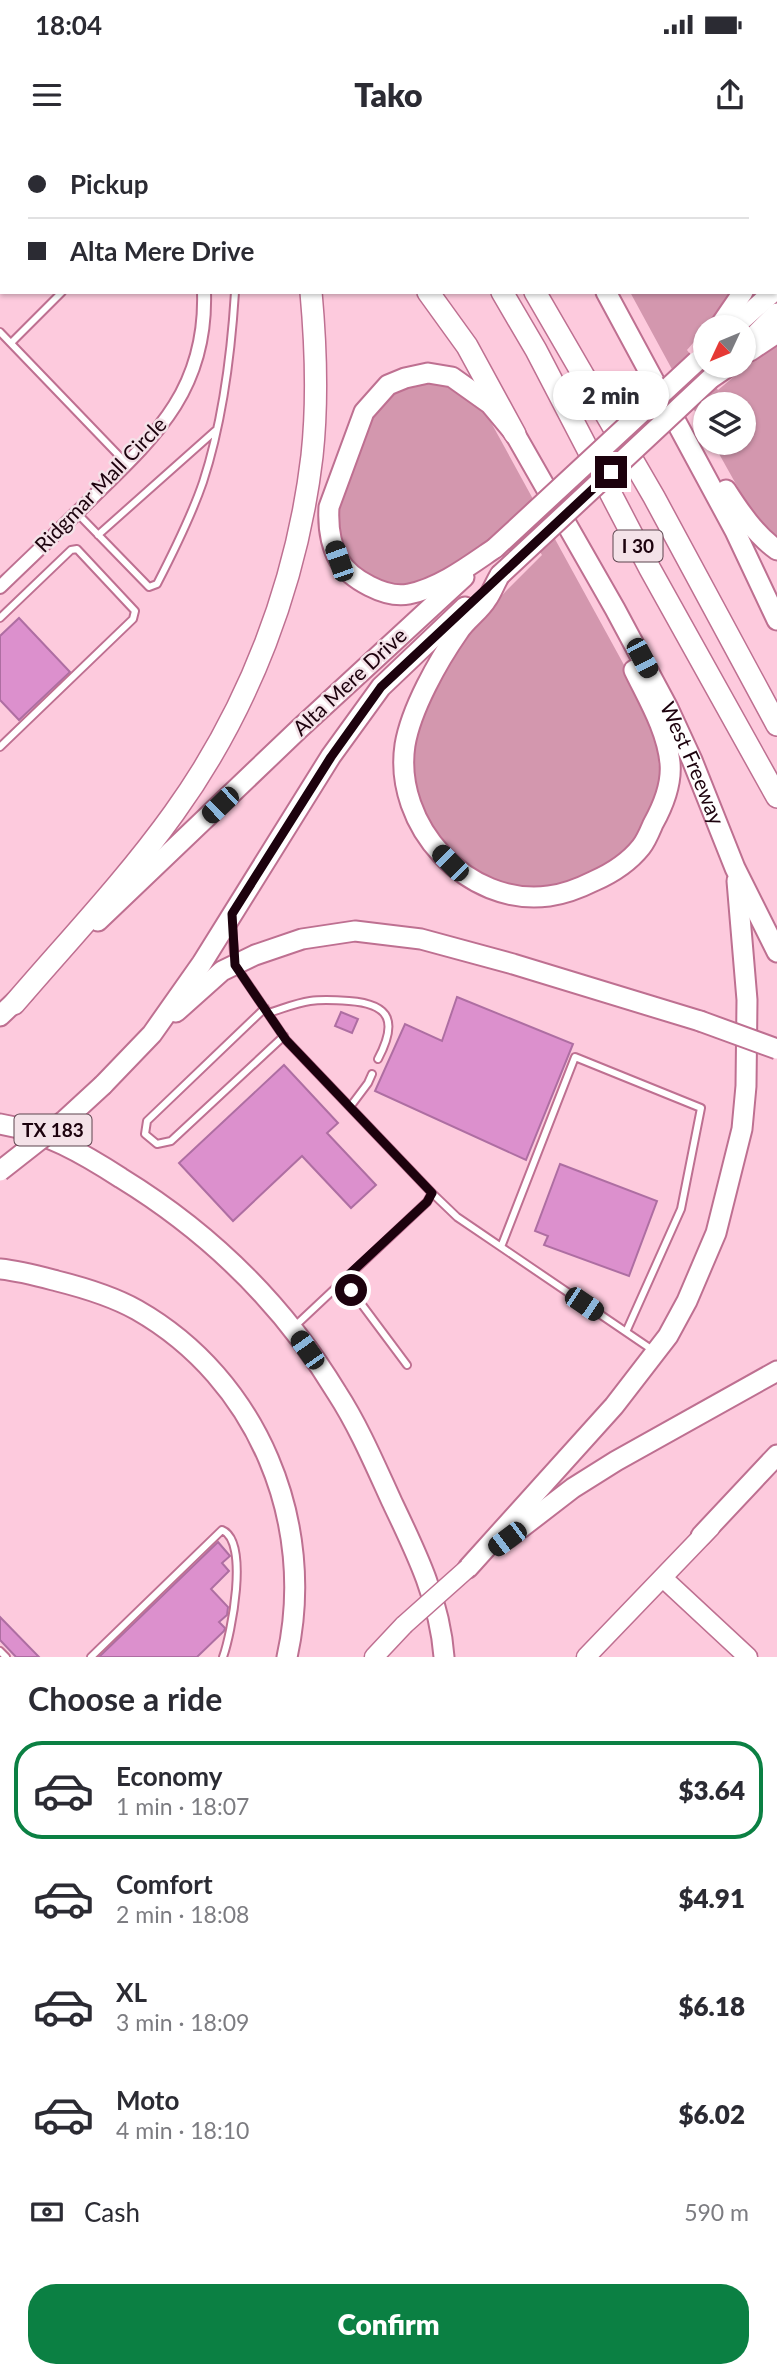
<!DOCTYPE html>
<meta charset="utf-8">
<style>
:root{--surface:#fff;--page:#f7f7f7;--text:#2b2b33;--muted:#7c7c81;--line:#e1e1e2;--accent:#0b8043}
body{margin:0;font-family:Lato,sans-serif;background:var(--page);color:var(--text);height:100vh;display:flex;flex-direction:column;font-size:26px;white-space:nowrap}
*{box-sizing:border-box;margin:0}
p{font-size:23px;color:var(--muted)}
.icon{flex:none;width:38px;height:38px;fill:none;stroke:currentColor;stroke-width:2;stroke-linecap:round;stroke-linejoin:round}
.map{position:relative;height:1517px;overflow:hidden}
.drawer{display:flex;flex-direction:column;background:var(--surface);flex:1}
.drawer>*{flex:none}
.guide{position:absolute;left:0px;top:0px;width:777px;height:154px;box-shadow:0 2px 5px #0004;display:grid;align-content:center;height:154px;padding:0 28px;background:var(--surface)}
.needle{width:46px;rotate:226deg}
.buttons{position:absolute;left:693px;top:175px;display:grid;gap:14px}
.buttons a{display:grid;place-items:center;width:63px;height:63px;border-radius:50%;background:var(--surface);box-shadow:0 2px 5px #0004;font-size:35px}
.end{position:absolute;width:32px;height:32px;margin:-16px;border:9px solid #1c020d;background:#fff;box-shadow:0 0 0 4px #fff}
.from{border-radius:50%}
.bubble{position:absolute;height:49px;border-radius:24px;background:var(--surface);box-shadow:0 2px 5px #0004;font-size:23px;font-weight:800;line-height:49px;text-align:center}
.car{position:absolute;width:21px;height:42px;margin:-21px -10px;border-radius:9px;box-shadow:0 0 5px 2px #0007;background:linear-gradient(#222 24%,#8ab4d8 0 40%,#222 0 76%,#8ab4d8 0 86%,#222 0)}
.guide b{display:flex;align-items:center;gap:24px;height:66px;font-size:26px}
.guide b+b{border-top:2px solid var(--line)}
.guide i{width:18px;height:18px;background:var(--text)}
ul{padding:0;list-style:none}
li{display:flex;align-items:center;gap:21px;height:98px;margin:0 14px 10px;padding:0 14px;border:4px solid transparent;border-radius:28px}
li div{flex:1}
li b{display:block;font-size:26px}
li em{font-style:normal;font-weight:800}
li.selected{border-color:var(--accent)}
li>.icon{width:63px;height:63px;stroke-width:1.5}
h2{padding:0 28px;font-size:32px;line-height:84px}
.pay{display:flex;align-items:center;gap:18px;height:77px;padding:0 28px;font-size:26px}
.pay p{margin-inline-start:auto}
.action{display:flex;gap:14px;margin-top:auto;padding:14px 28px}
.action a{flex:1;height:80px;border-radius:28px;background:var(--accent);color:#fff;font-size:28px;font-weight:800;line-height:80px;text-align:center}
.status{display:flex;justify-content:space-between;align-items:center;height:49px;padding:0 35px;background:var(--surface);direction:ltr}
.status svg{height:19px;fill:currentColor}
header{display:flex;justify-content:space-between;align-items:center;height:91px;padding:0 28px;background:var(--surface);font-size:32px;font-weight:800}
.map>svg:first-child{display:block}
</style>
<div class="status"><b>18:04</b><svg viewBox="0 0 49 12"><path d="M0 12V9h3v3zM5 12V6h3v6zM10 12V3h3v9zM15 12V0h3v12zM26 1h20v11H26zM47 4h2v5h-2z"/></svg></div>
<header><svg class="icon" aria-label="menu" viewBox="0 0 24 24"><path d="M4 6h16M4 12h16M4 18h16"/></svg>Tako<svg class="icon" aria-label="share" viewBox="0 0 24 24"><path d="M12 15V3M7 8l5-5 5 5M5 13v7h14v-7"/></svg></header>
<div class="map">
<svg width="777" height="1517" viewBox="0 0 777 1517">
<rect width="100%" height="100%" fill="#fdcadd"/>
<!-- green -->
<path fill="#d397ae" d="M630 152H737L687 210 718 250 777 201V399L751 371 713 303H744V264H705V290Z
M434 242 461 249 482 266 646 565 657 597 660 642 644 686 627 709 599 733 545 751 493 743 469 728 428 688 412 648V603L432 555 451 512 506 451 542 415 517 376 456 429 429 440 400 447 378 445 346 419 338 399 336 364 377 266 402 248Z"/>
<!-- building -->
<path fill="#dc90cd" stroke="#ae6ea2" stroke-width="2" d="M19 478 70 532 19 580 0 560V496Z
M457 857 573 904 526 1020 375 951 405 884 442 901Z
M341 872 358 879 352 893 335 886Z
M284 925 338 983 327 993 376 1045 351 1068 302 1016 233 1081 179 1023Z
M560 1024 657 1061 629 1136 544 1105 548 1096 535 1091Z
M218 1402 230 1416 222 1423 229 1431 211 1449 228 1467 227 1475 219 1482 225 1488 224 1491 197 1517H99Z
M0 1477 39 1517H16L0 1500Z"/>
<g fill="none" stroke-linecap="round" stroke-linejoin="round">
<defs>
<path id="lane" d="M0 192 127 324
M11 203 62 152
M77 373 149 447 157 444C174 411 191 377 203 342 223 281 231 216 235 152
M98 395 215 291
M0 478 71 410 77 409 135 471 133 479 0 607
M232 786 235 825 286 900 432 1053
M265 868 147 981 145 994 157 1004 171 1001 284 896
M268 873C282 869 296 863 310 861 323 859 336 860 349 861 392 864 397 883 378 919
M350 967 368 943 372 934
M501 1107 575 917 701 968 681 1069 626 1192
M342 1141 351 1150 407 1225
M294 1187 427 1062 432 1053 457 1077 654 1211
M0 1511 6 1517
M91 1517 222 1390C250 1401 231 1495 223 1517"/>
<path id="street" d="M132 0 134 2
M0 447C32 416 65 385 97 353 159 293 207 246 204 152"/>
<path id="secondary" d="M663 1438 748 1517
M374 1517 404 1485
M586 1517 711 1387"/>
<g id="primary">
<path d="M519 0 520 2"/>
<path d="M668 2H695"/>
<path d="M606 152 735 391 777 480"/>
<path d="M719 187 743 152"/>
<path d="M734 187 773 152"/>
<path d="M744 206 777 173"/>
<path d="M750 211 777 193"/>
<path d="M710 239 729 226"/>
<path d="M726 350C740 372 756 395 777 410"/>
<path id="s1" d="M495 408C470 425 440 448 409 454 386 459 350 439 339 420 330 404 328 384 329 367L364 272 388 245 405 238 428 233 452 237 490 264 515 294 615 469 668 568 692 620 735 728 777 812"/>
<path d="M500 435C495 443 492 452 487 459 480 471 467 479 459 491 438 521 411 569 405 605 393 685 467 767 549 756 565 754 580 748 594 741 610 734 629 722 641 707 646 701 650 691 653 684 663 666 672 644 670 623 667 590 648 559 634 530"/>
<path d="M98 781 299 589 464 437"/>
<path d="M176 872 222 831 255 815 302 799 355 791 421 799 513 824 700 881"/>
<path d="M0 876 24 853"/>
<path d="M103 945 152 894 202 823 331 616 381 547 465 467"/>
<path d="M0 984C44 991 84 1014 121 1038 209 1092 283 1164 337 1253 359 1287 375 1325 392 1362 416 1412 440 1461 444 1517"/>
<path d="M0 1129C20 1131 38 1136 57 1141 85 1148 112 1156 137 1170 258 1239 317 1383 287 1517"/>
<path d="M701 1396 777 1315"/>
<path d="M508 1398 573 1348 616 1321 777 1231"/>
<path d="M468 1428 614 1266 668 1196 687 1161 716 1093 742 989 746 946 747 860 737 741"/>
</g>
<path id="highway" d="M289 0V2
M317 0 318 2
M400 0 402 2
M436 0 438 2
M428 152 467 206 515 294
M502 152 536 210 650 429 777 657
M535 152 654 357 777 585
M14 864C68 801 126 740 174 673 249 569 297 443 312 316 318 261 316 207 311 152"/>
</defs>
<!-- lane casing -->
<use href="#lane" stroke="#be7091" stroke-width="10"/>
<!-- street casing -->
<use href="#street" stroke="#be7091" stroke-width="16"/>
<!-- secondary casing -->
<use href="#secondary" stroke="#be7091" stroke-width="21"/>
<!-- primary casing -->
<use href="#primary" stroke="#be7091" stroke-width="23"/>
<!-- highway casing -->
<use href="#highway" stroke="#be7091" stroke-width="24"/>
<!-- lane -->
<use href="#lane" stroke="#fff" stroke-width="6"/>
<!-- street -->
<use href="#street" stroke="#fff" stroke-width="12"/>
<!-- secondary -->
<use href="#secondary" stroke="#fff" stroke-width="18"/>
<!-- primary -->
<use href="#primary" stroke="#fff" stroke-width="19"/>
<!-- highway -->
<use href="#highway" stroke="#fff" stroke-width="21"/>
<defs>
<path id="secondary-bridge" d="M404 1485 468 1428"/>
<path id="primary-bridge" d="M495 408 697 221
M500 435 710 239
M700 881 777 909
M0 1031 65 980 103 945"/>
</defs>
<!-- secondary-bridge casing -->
<use href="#secondary-bridge" stroke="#be7091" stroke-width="21" stroke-linecap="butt"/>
<!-- primary-bridge casing -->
<use href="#primary-bridge" stroke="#be7091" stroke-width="23" stroke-linecap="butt"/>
<!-- secondary-bridge -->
<use href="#secondary-bridge" stroke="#fff" stroke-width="18"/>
<!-- primary-bridge -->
<use href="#primary-bridge" stroke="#fff" stroke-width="19"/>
</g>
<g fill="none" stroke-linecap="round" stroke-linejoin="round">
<!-- route -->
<path stroke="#1c020d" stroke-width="9" d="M351 1150 342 1141 427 1062 432 1053 286 900 235 825 232 774 331 617 381 547 611 332"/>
</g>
<g text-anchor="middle" stroke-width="5" stroke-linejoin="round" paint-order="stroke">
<!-- shield labels -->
<g fill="#f4e2e8" stroke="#5d454f" stroke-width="2">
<rect x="613.5" y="390.5" width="49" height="31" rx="5"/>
<rect x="14.5" y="974.5" width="77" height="31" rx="5"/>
</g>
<g font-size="19" font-weight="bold" fill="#1c020d">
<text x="638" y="413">I 30</text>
<text x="53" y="997">TX 183</text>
</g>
<!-- street labels -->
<g font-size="21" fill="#1c020d" stroke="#f4e2e8">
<text transform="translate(101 345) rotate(-46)" y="7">Ridgmar Mall Circle</text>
<text transform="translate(350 542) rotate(-43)" y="7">Alta Mere Drive</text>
<text dy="7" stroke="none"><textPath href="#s1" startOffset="898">West Freeway</textPath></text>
</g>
</g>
</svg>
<div class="buttons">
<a><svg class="needle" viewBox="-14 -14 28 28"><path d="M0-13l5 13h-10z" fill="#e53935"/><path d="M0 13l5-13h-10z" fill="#7c7c81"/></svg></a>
<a><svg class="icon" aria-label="layers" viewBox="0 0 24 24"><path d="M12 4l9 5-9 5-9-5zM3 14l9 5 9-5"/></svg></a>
</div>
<i class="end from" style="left:351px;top:1150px"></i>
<i class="end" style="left:611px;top:332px"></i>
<div class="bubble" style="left:553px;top:231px;width:116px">2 min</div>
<i class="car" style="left:339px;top:421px;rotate:341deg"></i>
<i class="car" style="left:642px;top:518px;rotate:152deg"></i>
<i class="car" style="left:220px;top:665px;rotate:226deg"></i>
<i class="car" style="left:450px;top:723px;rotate:315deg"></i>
<i class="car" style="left:584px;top:1164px;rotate:124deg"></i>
<i class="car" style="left:307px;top:1210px;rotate:325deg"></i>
<i class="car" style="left:507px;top:1399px;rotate:233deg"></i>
<div class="guide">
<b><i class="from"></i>Pickup</b>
<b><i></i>Alta Mere Drive</b>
</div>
</div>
<section class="drawer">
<h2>Choose a ride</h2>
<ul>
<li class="selected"><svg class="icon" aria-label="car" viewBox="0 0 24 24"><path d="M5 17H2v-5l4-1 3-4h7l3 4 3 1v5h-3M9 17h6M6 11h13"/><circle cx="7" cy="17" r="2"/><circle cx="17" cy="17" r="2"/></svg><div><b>Economy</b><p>1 min · 18:07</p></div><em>$3.64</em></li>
<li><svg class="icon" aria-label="car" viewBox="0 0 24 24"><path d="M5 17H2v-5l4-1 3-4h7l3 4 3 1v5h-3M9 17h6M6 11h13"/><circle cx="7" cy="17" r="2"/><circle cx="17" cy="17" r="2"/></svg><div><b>Comfort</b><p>2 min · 18:08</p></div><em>$4.91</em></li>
<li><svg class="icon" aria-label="car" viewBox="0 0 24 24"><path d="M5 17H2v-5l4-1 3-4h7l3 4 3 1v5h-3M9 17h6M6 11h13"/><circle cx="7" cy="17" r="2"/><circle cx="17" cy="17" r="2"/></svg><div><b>XL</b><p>3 min · 18:09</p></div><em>$6.18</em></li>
<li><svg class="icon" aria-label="car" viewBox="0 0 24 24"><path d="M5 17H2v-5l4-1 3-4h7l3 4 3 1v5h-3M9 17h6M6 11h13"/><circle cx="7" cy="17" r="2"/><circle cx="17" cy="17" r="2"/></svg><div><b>Moto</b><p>4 min · 18:10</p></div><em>$6.02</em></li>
</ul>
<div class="pay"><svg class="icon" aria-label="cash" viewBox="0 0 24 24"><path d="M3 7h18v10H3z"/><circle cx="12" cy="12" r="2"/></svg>Cash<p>590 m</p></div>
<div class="action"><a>Confirm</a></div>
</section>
